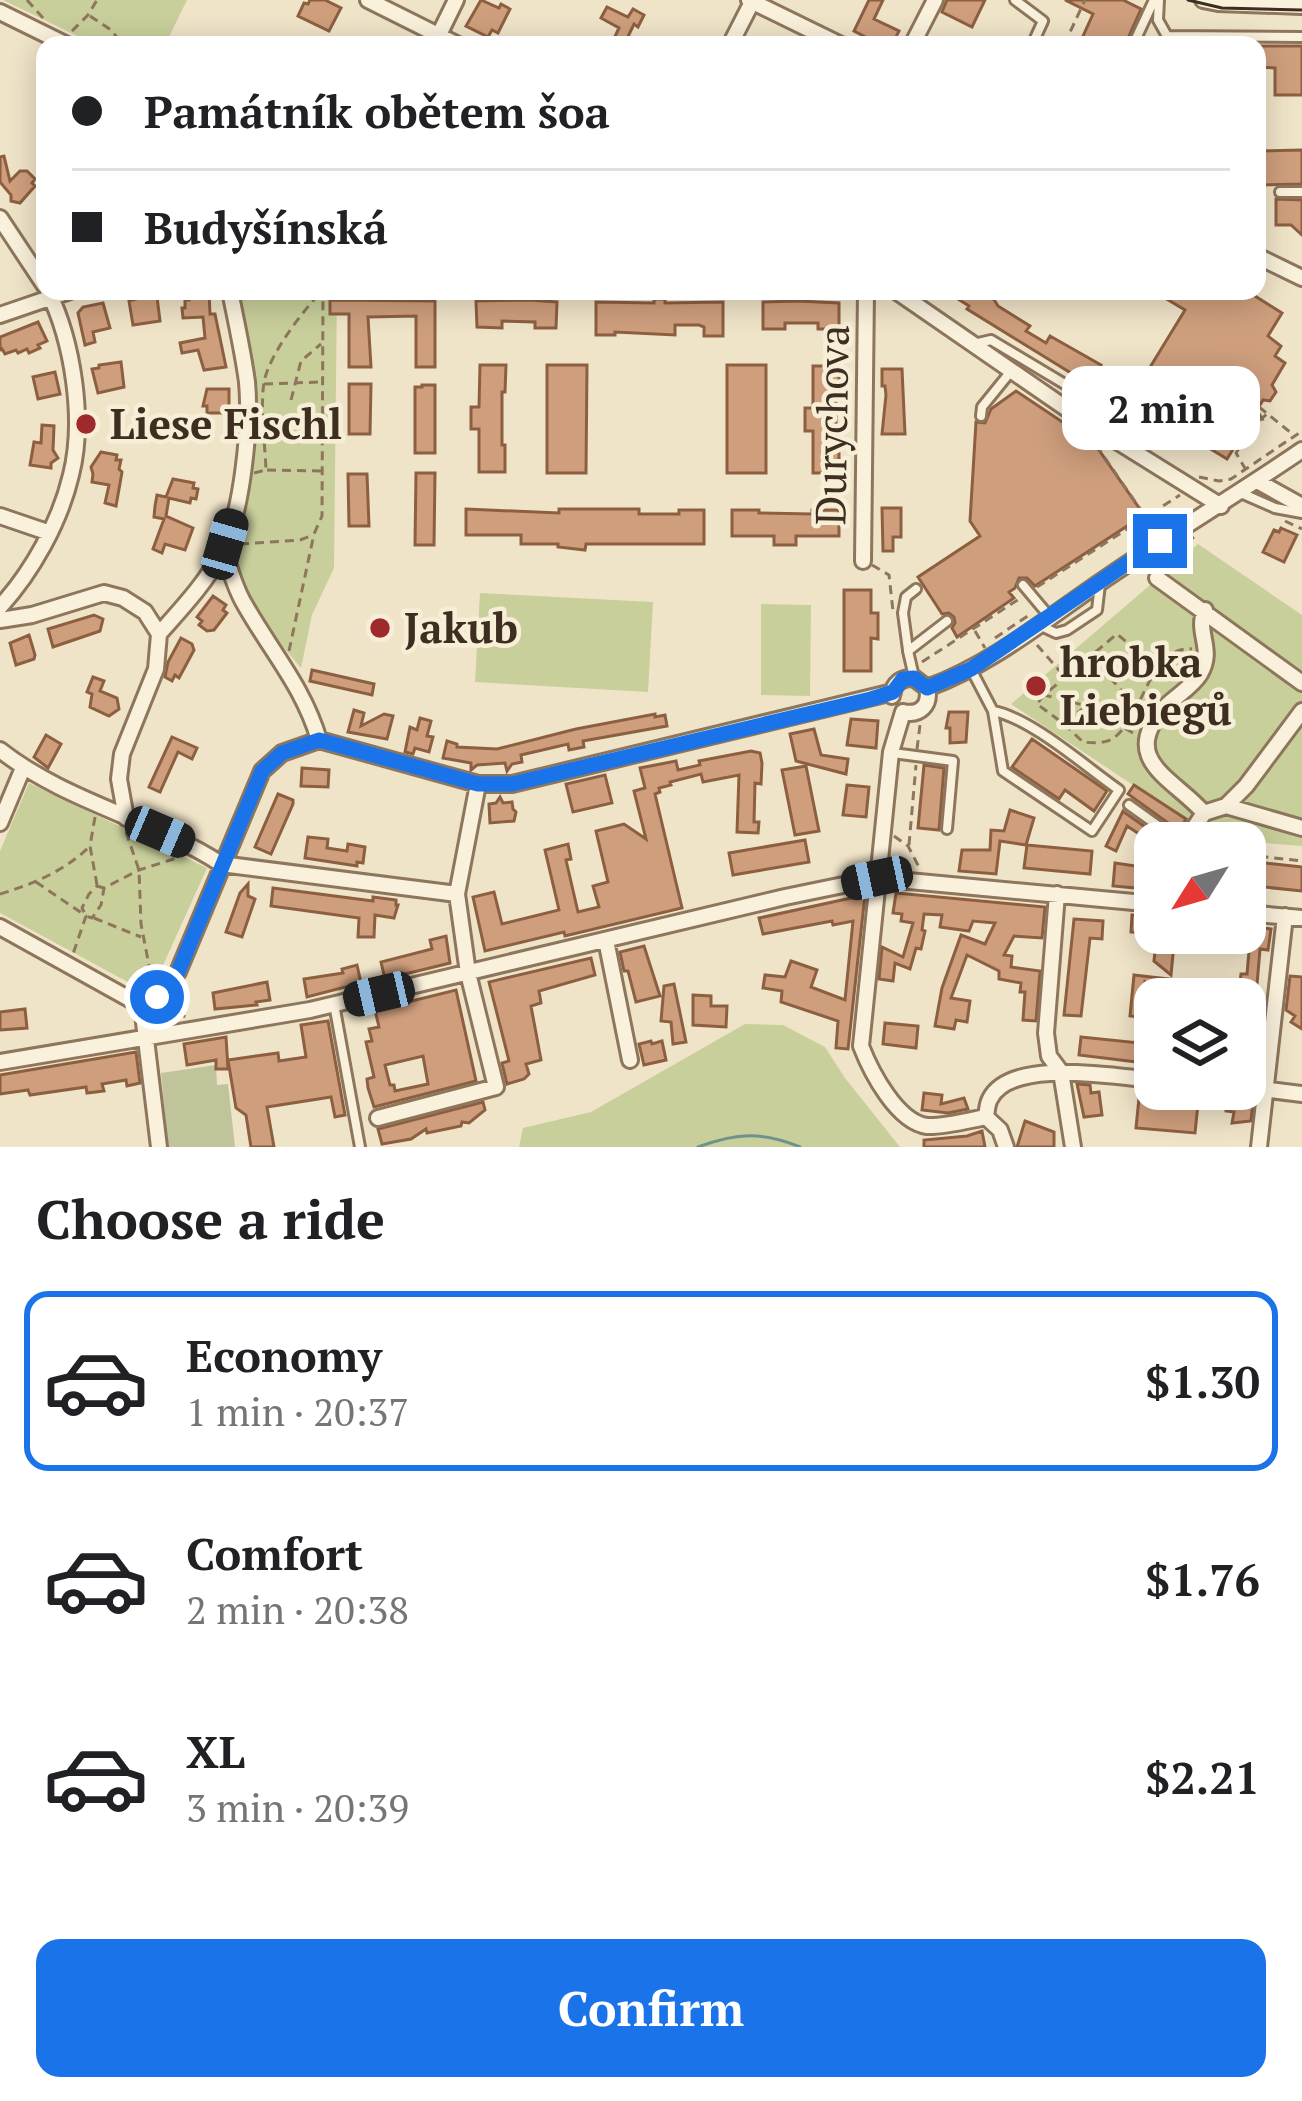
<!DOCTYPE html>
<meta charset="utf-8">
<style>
:root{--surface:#fff;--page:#f2f2f2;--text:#202124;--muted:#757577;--line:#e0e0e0;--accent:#1a73e8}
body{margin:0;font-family:"PT Serif",serif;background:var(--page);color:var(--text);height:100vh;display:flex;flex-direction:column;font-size:45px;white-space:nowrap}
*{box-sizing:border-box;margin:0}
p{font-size:39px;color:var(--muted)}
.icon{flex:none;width:66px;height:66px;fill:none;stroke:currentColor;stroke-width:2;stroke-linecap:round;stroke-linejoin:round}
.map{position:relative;height:1147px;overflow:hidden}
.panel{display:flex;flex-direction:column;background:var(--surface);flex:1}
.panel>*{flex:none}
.banner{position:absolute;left:36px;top:36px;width:1230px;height:264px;border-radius:24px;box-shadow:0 6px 30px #0003;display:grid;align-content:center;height:264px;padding:0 36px;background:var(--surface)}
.needle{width:78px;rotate:233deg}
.fabs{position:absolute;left:1134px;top:822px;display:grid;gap:24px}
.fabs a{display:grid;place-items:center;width:132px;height:132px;border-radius:24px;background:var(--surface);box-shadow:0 6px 30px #0003;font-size:60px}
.end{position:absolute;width:54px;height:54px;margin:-27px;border:15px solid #1a73e8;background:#fff;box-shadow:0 0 0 6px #fff}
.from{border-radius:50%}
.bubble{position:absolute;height:84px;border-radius:24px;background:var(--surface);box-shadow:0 6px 30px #0003;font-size:39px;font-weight:600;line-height:84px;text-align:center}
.car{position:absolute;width:36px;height:72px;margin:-36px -18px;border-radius:15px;box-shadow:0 0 9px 3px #0007;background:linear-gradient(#222 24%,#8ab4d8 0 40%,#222 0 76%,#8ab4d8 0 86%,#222 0)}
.banner b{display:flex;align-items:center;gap:42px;height:114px;font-size:45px}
.banner b+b{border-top:3px solid var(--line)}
.banner i{width:30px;height:30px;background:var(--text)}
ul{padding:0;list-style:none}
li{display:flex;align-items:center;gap:36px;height:180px;margin:0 24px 18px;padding:0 12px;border:6px solid transparent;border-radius:24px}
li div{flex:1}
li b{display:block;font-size:45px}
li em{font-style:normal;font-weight:600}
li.on{border-color:var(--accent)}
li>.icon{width:108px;height:108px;stroke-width:1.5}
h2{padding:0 36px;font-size:54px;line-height:144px}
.primary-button{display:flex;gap:24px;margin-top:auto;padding:24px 36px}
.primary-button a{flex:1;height:138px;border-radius:24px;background:var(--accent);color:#fff;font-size:48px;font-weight:600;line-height:138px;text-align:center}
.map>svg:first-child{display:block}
</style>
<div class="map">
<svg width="1302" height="1147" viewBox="0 0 1302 1147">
<rect width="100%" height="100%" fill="#f0e4c8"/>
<!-- green -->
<path fill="#c9cf9b" d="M3 0H187L165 45H96Z
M239 291H337L334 568 312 615 301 668 247 604 241 576 229 555 230 544 249 493 250 477 251 383Z
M1198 544 1302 615V846L1214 839 1011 704Z
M480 593 653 602 648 692 475 682Z
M761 604 811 605 810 696 761 695Z
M29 783 207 868 150 994 0 913V851Z
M745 1024 783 1025 825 1047 845 1078 900 1147H519L523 1128 591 1112Z"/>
<!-- cemetery -->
<path fill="#bfc49a" d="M216 1065 217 1085 228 1084 235 1147H168L161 1073Z"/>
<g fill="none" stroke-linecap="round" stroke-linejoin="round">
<!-- stream -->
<path stroke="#6f938a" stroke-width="3" d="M698 1147C736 1133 762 1131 800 1147"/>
</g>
<!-- building -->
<path fill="#cf9f7d" stroke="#8d5f41" stroke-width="3" fill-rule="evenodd" d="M310 0H325L341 8 329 31 298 16 304 3 308 4Z
M481 0 499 8 501 4 510 9 498 33 492 30 488 37 466 26Z
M869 0H883L874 19 899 31 892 45H881L854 31Z
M947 0H985L972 27 942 12Z
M1065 0H1123L1141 9 1125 45H1079L1093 14Z
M607 7 628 17 633 9 644 15 638 27 634 24 624 45H611L619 28 601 18Z
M1257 46H1302V95H1275V68L1257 67Z
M1302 150V184L1257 185V151Z
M4 156 10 181 20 171H27L35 179 32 183 35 186 20 203 11 201V195L0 182V157Z
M1276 199 1302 200V235L1291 225H1276Z
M962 291H981L993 298 998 306 1030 326 1026 331 1046 343 1050 336 1101 365 1099 368 1102 370 1092 386 967 309 969 306 958 299Z
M1169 291H1247L1282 313 1268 336 1281 346 1275 356 1285 363 1272 385 1276 392 1270 401 1263 400 1257 410 1262 419H1252L1227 459 1130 400 1185 310 1165 298Z
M189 292H209L210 314H215L226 367 204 370 198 350 182 353 180 343 205 338 203 317 183 318 182 308H185V300H189Z
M146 296 157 297 160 321 133 325 129 301Z
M654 299H665V303L723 302V336H704V327L699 325H675V335L615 332V335H596V302L654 303Z
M330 300 435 301V367H416V316L368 317 371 367H349V314H330Z
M529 300 557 302 556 328H535V322L502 321V328L477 327 476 301Z
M798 301 839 303V329H818V323H785V329H763V302Z
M103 303 110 328 93 332 95 342 85 345 78 313 83 307Z
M38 322 47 341 38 345 40 348 29 353 27 349 18 353 16 350 5 354 2 349 0 350V337Z
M121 362 124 387 98 393 92 369 99 368V365Z
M480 365H506L505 392H502V445H505V472H479V429H471V407H479Z
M547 365H587L586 473H547Z
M727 365H766V473H727Z
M813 366H839V393H836V446H839V473H813V431H805V408H813Z
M882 369H902L905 434H882L886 395 885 386H882Z
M55 372 60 394 38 399 33 377Z
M349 384H371L370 434H349Z
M422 385H435V453H415V387H422Z
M207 389H229V413H207V406H203Z
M1016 391 1070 427 1083 446 1092 440 1144 515 1035 586 1027 578H1019L1015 588 1009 592 1014 598 957 637 952 628 955 623 954 617 949 613 942 614 918 577 980 536 970 521 976 422 985 423 991 409Z
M42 425 54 426 53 450 58 458 51 463V468L30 465 34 442 41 443Z
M101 452 117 455 116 460H121L119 469 122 472 116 506 105 503 109 485 92 482 93 474 91 467Z
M416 473H435L434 545H415Z
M348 474H367L369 526H349Z
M173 479 194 483 193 488 198 489 196 499 191 498 190 503 169 498 166 516 193 528 185 550 165 544 162 553 153 549 164 519 154 517 155 506 157 495 166 497Z
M882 508H901V537H893V551H883Z
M466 509 559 513V509H639V514H679V510H704V544H586L585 550 558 547V544H521V535H466Z
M732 510H759V513L812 514V510H839V536H796V545H774V536H732Z
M1281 528 1297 535 1284 562 1263 552 1274 530 1279 532Z
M844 590H871V613H878V639L871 638V671H844Z
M213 596 226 605 223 610 227 613 214 630 207 631 199 625 202 621 197 617Z
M94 615 103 619 100 631 53 647 48 629Z
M29 635 35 655 34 659 16 665 10 643Z
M181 638 192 644 194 650 179 678 175 675 172 681 165 677 168 662Z
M312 670 374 684 372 695 310 681Z
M93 677 104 681 100 691 117 698 119 709 109 716 90 707 92 694 87 692Z
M354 710 364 713 361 726 384 714 393 716 387 739 348 732Z
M949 712H968L966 742 950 743V728H946Z
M655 714V717L665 715 667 726 583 741 584 747 569 750 568 744 521 755 522 762 512 764 507 771 505 763 477 765 471 770V763L443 758 447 741 457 744V747L497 749 576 729Z
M420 718 431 721 427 736 433 737 429 752 415 748 413 754 405 752 410 727 417 730Z
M851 719 878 721 876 748 847 745Z
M814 729 821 755 848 759 846 774 796 761 790 734Z
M46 735 61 744 48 768 34 757Z
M172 737 197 748 192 759 178 752 160 792 149 787Z
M1032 739 1107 791 1094 811 1065 790 1059 799 1012 767Z
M751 751 760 753 762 763 761 784 755 783 754 822H759L758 833 737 832 739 775 703 782 701 774 670 782 671 785 659 788 660 792 655 794 682 908 565 936 564 932 485 951 473 897 494 892 502 924 559 910 545 850 568 844 571 859 566 860 578 912 599 907 593 886 608 882 596 831 624 824 646 839 634 791 645 788 640 768 676 761 678 770 700 765 699 761Z
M924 765 944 768 939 830 918 828Z
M806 766 819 831 795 835 782 770Z
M302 768 329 770 328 787 301 786Z
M605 775 612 803 573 812 566 784Z
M847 785 869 787 866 817 843 815Z
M1134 785 1186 819 1179 831 1128 794Z
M278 794 293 800V804L271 854 255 847Z
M500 797 503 803 512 802 513 809 516 812 514 821 490 823 489 804 496 803Z
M1010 810 1034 818 1026 845 1000 841 996 874 959 871 962 850H990L991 830 1004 831Z
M1123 811 1124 812 1168 843H1153L1127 826 1116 851 1106 846Z
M308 837 328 839 327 848 347 851 348 844 365 847 363 863 357 862V866L305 858Z
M805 840 809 862 733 875 729 853Z
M1027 845 1092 851 1090 874 1024 868Z
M1255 862 1302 867V891L1245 885V865Z
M1115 863 1149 868 1147 889 1113 886Z
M248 884V896L255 899 242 937 226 932 240 893Z
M273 888 373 901V897L396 900V905H398L394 918 375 915 374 937H358L359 918 271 906Z
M896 893 1045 907 1042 938 1014 936 1004 955 1012 956 1011 967 1040 971 1036 1021 1023 1020 1025 992H1020L1021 983 999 979V971L967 955 951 998 970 1001 967 1022 956 1020 954 1029 935 1026 942 988 961 935 985 944 995 923 973 921 969 931 940 927 942 915 924 914 922 930 925 931 921 949 916 948 910 969 895 963 893 981 879 979 882 947 903 957 913 923 901 921 902 914 893 913Z
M865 895 848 1049 836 1048 838 1021 781 1002 782 991 763 988 765 975 785 977 791 961 817 970 811 987 845 1000 853 921 833 925 832 921 763 934 759 918Z
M1132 915 1155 918V933H1245V926L1271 929 1268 950 1260 949 1252 1043H1245V999H1238L1241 974H1247L1249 951 1241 950V944L1199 940V943L1187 942V945L1174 944 1171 975 1154 961 1156 942H1150V937L1140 936 1141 933 1131 932Z
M1074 919 1103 921 1102 939 1090 938 1081 1016 1064 1015Z
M446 936 450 963 385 979 381 962 432 949 430 940Z
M644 946 660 996 636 1002 628 971H624L620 952Z
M591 958 595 975 539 991 541 1003 531 1006 541 1060 526 1064 529 1074 524 1079 507 1084 502 1063 509 1061 489 982Z
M357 965 361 983 307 997 304 979 343 973 342 969Z
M1134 975 1168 979 1157 992 1145 982 1143 1004 1155 1013V1028L1141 1017 1130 1016Z
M1290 976 1302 977V1029L1291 1022 1295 1016 1286 1010Z
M267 982 270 1000 256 1002 257 1005 215 1009 213 993Z
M674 984 686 1042 673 1044 671 1022 661 1021 664 986Z
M456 990 476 1081 374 1107 368 1088 367 1079 374 1077 366 1042 372 1041 369 1029 379 1027 375 1010ZM423 1056 428 1084 395 1091 394 1085H390L385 1065Z
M693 995 711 996V1006H727L726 1027 693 1025Z
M25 1009 27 1028 0 1030V1012Z
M328 1021 345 1115 335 1117 331 1097 267 1107 274 1147H251L246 1115 236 1108 228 1060 278 1053 279 1061 306 1057 301 1025Z
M885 1023 918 1026 916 1048 883 1044Z
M226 1037 228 1069H216V1060L187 1065 184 1044Z
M1081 1037 1140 1043 1137 1062 1079 1055Z
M651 1041 652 1044 662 1041 666 1060 644 1065 639 1044Z
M136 1052 140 1083 127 1086 126 1080 102 1084 104 1091 87 1093 86 1087 30 1095 28 1090 0 1094V1075Z
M1077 1084 1090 1085 1091 1093 1099 1092 1102 1115 1084 1117Z
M924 1093 942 1095 941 1104 964 1098 968 1109 948 1113 922 1110Z
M1139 1098 1198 1104 1195 1133 1136 1128Z
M1227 1100 1253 1102 1251 1121 1232 1123 1234 1112 1226 1111Z
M483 1102 485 1110 469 1123 462 1122 461 1126 427 1133 426 1129 411 1139 382 1144 378 1129Z
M1025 1121 1054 1132V1147H1017Z
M982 1131 985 1147H924V1140L967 1136Z"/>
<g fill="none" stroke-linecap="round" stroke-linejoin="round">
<defs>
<path id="lane" d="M1015 0 1043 21 1032 45
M1159 0 1158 20 1167 36 1302 37
M927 44 931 45
M1133 45 1154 0
M1280 192H1302
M974 344 991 340 1088 398 1083 418
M981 416 982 407 1012 370
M1241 493 1275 508 1302 513
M1023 585 1049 616
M1039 625 1056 633 1067 630 1097 610 1100 584
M908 650 903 613 906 597 916 589
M971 669 993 711 1003 771 1092 831 1119 790C1086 767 1031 718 993 711
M914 677 908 651 947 621
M893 753 953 761 947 829
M1129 805 1182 843
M334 1004 360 1147"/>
<path id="street" d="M368 0 458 45
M749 0 841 45
M1203 0 1218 3 1302 6
M0 12 67 45
M434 45 456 0
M730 45 753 0
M912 45 935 0
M0 218 45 286
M1257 256 1302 278
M896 291 1083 420 1221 506
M0 315 70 291
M1257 481 1302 506
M0 516 50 533
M224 551C230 569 235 589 245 605 271 651 304 688 319 740
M863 561 866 291
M1157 578 1302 683
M0 607C32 572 60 522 71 475 85 420 73 342 48 291
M0 620 32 615 104 593 123 598 145 612 159 634 156 669 122 754 119 779 126 818
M159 634C181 609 205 584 221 554 242 516 251 426 247 382 243 352 236 321 230 291
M927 688C993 664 1050 616 1108 577 1172 533 1238 494 1302 450
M892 696C893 683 902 677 914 678L927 688
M903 712 891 752 861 1046C871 1072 897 1122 927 1126 943 1127 970 1120 986 1117 987 1111 987 1104 990 1099 1011 1057 1116 1077 1155 1080
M903 712C920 716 931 705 927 688
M0 750C66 802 152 819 221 864L457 894
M1226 806 1302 828
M1204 813C1175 779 1117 760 1165 707 1176 696 1192 687 1200 674 1215 649 1195 633 1205 610
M0 823 23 768
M1184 843 1204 813 1226 806 1246 786 1302 711
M1057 894 1046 1033 1049 1056 1061 1072 1073 1147
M1245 913 1302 918
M0 927 142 1006 159 1147
M606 940 630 1060
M157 997 178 972 262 771 282 753 319 740 478 784H512L893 692
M0 1062 310 1010 785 897 877 878 1155 904
M1245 1087 1302 1094
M986 1117 1000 1130 1006 1147
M378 1118 496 1087 468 973 457 894 478 784
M1259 1147 1285 916"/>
</defs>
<!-- lane casing -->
<use href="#lane" stroke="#8d765c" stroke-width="14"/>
<!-- street casing -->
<use href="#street" stroke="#8d765c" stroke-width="20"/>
<!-- path -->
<path stroke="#8d765c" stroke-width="3" stroke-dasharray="9 6" stroke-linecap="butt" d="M27 0 44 19
M90 16 111 30 123 45
M72 31 88 15 97 0
M1064 45 1085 0
M264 384 320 382
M291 400 301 361 321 344
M1259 407 1295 436
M1096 445 1145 516
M267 470 322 471
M1246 470 1236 453 1255 424 1267 414
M254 473 266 470C265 444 260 408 264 382 269 355 302 312 321 292
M1199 477 1219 481 1231 479 1302 431
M1285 521 1302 529
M240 544 300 540 313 535
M872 565 889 575 893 611
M1153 566 1194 537
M1037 587 1180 495
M975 631 985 648
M995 638 1032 613
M1037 645 1064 676 1092 680 1127 669 1155 667
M289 651 314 534 322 516 323 291
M922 662 1019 599
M1110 678 1136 706
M1044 695 1037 704 1064 724 1083 742C1092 743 1103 744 1112 739 1144 719 1148 645 1192 649
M1066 722 1086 706
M1133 733 1087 706 1044 695 1117 634 1155 666
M917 749 920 725
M95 817 90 846 97 885
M126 832 139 870 141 924 152 981
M894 836 908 846 920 869
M909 845 916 765
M1245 860 1257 856 1302 861
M36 882 86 916 73 954
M104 888 97 886 89 894 82 908 86 916 92 918 101 905 104 888 139 870 180 857
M0 894C33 884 65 871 90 846
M94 918 141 937
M165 1004 187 1018"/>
<!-- lane -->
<use href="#lane" stroke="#faf1dc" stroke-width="8"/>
<!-- street -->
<use href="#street" stroke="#faf1dc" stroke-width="14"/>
<!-- tram -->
<path stroke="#3d2e20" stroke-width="3" d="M1188 0 1222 8 1302 10"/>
</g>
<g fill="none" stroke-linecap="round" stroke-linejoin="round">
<!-- route -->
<path stroke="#1a73e8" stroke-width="15" d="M157 997 178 972 262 771 282 753 319 740 478 784H512L871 699 893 692 903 679 914 678 927 688 971 669 1160 541"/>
</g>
<!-- markers -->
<g fill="#9e2a2b" stroke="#f7eed8" stroke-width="4.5">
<circle cx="86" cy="424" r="12"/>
<circle cx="380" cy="628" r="12"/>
<circle cx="1036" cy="686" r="12"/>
</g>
<g text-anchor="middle" stroke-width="9" stroke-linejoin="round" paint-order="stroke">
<!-- poi labels -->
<g font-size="42" font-weight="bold" fill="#3d2e20" stroke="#f7eed8" text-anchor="start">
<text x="110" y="439">Liese Fischl</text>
<text x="404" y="643">Jakub</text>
<text x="1060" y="677">hrobka<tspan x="1060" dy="48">Liebiegů</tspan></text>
</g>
<!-- street labels -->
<g font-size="42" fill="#3d2e20" stroke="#f7eed8">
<text transform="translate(832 425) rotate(-89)" y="15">Durychova</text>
</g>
</g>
</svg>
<div class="fabs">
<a><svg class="needle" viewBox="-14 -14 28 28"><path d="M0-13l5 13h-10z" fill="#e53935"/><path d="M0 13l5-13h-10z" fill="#757577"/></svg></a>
<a><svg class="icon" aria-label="layers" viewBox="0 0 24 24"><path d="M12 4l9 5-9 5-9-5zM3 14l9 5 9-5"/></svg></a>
</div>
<i class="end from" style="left:157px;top:997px"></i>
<i class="end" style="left:1160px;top:541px"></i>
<div class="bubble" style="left:1062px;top:366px;width:198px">2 min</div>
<i class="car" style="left:225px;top:544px;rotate:16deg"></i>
<i class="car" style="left:160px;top:832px;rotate:113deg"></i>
<i class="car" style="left:877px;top:878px;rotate:258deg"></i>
<i class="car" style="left:379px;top:994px;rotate:257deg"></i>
<div class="banner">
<b><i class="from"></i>Památník obětem šoa</b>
<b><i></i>Budyšínská</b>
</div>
</div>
<section class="panel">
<h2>Choose a ride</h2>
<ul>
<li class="on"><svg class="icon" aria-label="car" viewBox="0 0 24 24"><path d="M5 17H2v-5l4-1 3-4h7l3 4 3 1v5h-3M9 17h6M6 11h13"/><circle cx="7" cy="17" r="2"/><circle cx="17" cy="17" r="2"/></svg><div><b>Economy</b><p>1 min · 20:37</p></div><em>$1.30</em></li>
<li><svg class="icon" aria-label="car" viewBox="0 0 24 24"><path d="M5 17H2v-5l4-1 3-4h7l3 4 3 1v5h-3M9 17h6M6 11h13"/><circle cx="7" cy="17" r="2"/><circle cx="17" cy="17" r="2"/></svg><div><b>Comfort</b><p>2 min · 20:38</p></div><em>$1.76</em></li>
<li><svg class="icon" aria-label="car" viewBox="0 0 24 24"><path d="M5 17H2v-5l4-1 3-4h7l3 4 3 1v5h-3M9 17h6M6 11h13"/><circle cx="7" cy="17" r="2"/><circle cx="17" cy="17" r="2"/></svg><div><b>XL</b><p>3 min · 20:39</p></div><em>$2.21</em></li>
</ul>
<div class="primary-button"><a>Confirm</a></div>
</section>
